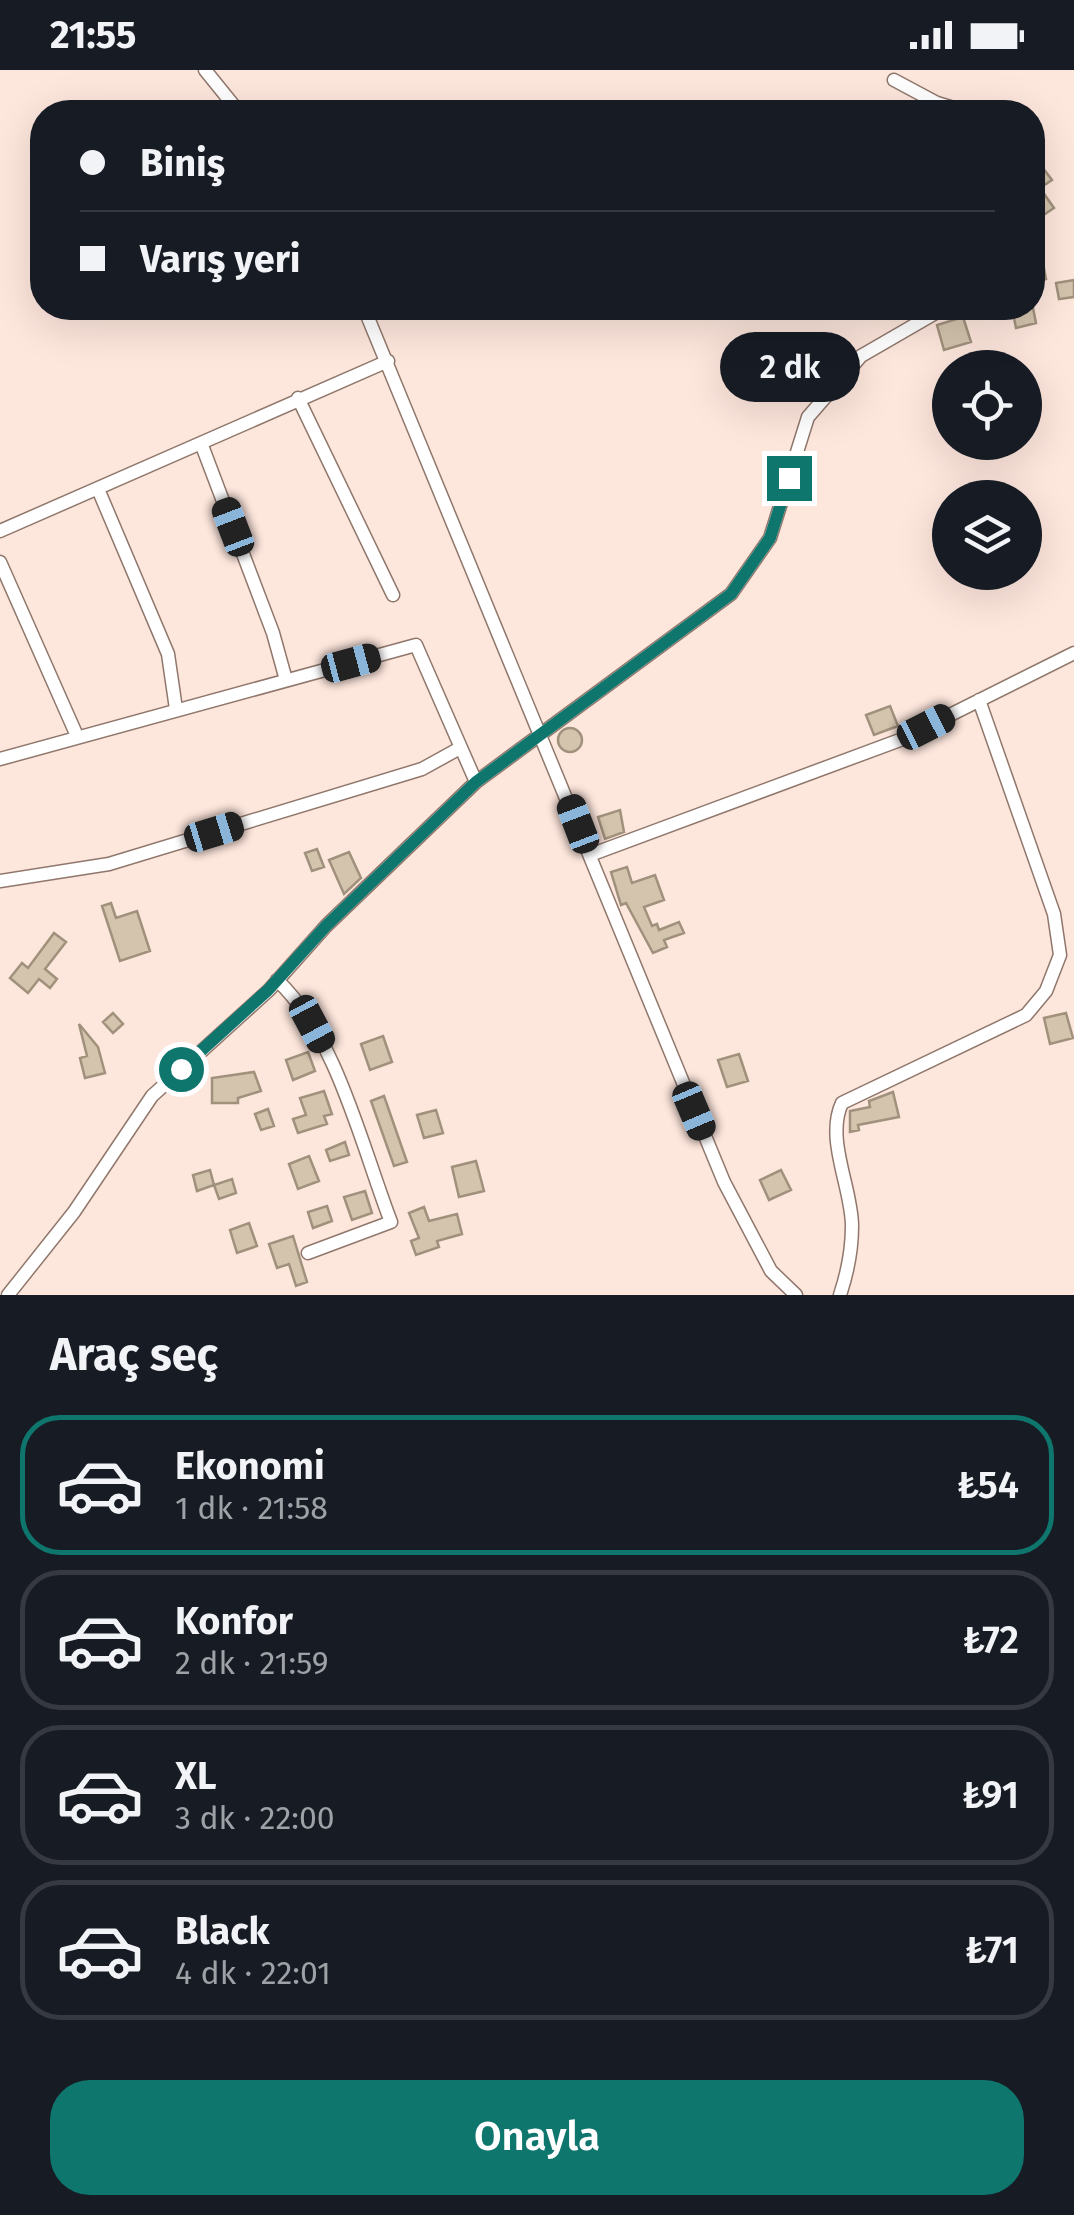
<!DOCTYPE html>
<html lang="tr">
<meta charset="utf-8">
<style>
:root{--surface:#171b24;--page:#242831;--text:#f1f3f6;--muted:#9ea1a6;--line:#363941;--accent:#0f766e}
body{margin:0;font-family:"Fira Sans",sans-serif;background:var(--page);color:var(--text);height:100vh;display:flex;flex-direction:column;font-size:38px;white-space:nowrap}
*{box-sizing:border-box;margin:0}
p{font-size:32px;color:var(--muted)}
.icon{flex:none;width:55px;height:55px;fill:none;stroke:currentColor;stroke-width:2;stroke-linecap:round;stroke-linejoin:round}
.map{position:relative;height:1225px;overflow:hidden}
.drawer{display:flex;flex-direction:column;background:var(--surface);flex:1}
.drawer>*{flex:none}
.top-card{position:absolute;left:30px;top:30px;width:1015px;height:220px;border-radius:40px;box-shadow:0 10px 40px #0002;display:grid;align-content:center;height:220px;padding:0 50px;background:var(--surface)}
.tools{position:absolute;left:932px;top:280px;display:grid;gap:20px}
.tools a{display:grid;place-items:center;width:110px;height:110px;border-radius:50%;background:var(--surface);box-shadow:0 10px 40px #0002;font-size:50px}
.end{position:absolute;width:45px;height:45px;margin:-22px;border:12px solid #0f766e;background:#fff;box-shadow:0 0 0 5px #fff}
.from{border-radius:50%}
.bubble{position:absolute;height:70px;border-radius:35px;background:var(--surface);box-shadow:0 10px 40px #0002;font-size:32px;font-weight:600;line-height:70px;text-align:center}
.car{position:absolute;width:30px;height:60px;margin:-30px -15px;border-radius:12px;box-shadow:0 0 8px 2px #0007;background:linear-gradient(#222 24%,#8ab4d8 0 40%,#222 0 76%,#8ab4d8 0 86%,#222 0)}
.top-card b{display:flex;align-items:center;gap:35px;height:95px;font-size:38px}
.top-card b+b{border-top:2px solid var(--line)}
.top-card i{width:25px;height:25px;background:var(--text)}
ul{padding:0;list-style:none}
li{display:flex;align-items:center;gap:30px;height:140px;margin:0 20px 15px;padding:0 30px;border:5px solid var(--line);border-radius:40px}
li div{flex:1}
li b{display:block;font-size:38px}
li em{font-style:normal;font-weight:600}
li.selected{border-color:var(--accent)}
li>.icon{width:90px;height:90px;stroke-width:1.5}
h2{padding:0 50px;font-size:45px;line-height:120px}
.primary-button{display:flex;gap:20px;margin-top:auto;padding:20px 50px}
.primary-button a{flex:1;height:115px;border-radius:40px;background:var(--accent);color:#fff;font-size:40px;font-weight:600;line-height:115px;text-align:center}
.status{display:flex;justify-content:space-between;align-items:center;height:70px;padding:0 50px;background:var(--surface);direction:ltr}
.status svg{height:28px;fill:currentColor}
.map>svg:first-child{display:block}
</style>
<div class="status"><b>21:55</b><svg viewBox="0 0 49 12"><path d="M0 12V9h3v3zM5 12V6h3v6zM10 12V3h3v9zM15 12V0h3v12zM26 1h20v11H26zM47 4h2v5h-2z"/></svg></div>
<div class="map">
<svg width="1074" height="1225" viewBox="0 0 1074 1225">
<rect width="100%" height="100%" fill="#fde6dc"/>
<!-- building -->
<path fill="#d4c4ae" stroke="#a0917c" stroke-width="2.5" d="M1043 98 1052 110 1040 118 1054 138 1039 148 1032 138V106Z
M1043 193 1046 209 1032 212V196Z
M1074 210V227L1059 229 1056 213Z
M1012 238H1033L1036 253 1016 258Z
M963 247 971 272 944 280 937 255Z
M890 636 898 656 874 665 866 645Z
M558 670a12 12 0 1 1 24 0a12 12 0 1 1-24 0Z
M620 740 624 762 605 769 598 747Z
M317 779 324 797 312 801 305 783Z
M349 782 361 808 344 824 329 790Z
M627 797 632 813 655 805 664 830 644 837 652 856 657 854 659 860 679 852 684 863 664 870 667 877 653 883 626 833 621 835 611 802Z
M111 833 116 848 137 841 150 881 120 891 102 836Z
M54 863 66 872 45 899 57 909 50 918 39 909 28 923 10 908 22 893 28 898Z
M113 943 123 954 113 963 103 952Z
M1066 943 1073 968 1050 974 1044 948Z
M79 954 98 977 105 1003 85 1008 80 988 87 986Z
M383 966 392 992 370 1000 361 974Z
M308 982 315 1001 293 1010 286 990Z
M739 984 748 1011 727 1017 718 990Z
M254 1002 261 1021 238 1028V1033H212V1008Z
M324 1021 332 1044 324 1046 327 1054 298 1063 293 1049 306 1045 300 1028Z
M893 1022 899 1047 858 1055 859 1060 850 1062V1041L870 1037 869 1031Z
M384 1026 407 1092 394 1096 371 1031Z
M268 1039 274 1056 261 1060 255 1044Z
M436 1040 443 1063 424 1068 417 1045Z
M345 1072 349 1085 330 1091 326 1080Z
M309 1086 319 1111 298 1119 289 1094Z
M476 1091 484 1121 459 1127 452 1097Z
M210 1100 214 1115 197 1121 193 1105Z
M781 1100 791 1120 769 1130 760 1110Z
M232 1109 236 1123 219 1129 214 1115Z
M365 1121 372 1143 352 1150 344 1127Z
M327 1136 332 1151 313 1158 308 1142Z
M424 1137 429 1151 457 1144 462 1164 437 1171 439 1177 416 1185 411 1171 419 1168 409 1143Z
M249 1153 257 1176 237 1183 230 1160Z
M293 1166 307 1212 296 1216 289 1194 277 1198 269 1174Z"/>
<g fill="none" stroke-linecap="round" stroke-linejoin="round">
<defs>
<path id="street" d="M205 0 239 42
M894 10 937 33 967 42
M364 238 724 1112 771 1201 796 1225
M298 328 393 525
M201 373 273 563 286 610
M98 419 168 584 176 639
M0 461 388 291
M0 492 77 666
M0 689 416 575 476 712
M590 785 900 670 1074 583
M0 811 109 794 422 699 460 678
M277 910C336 965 362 1077 391 1152L308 1183
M8 1225 74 1142 152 1026 269 920 326 856 476 712 731 524 770 468 808 347 861 286 944 238
M840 1225C847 1204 852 1178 852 1156 852 1118 825 1069 842 1033L1026 945 1046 921 1060 885 1054 844 979 630"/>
</defs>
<!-- street casing -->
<use href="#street" stroke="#90776c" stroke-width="15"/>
<!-- street -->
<use href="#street" stroke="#fff" stroke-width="12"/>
</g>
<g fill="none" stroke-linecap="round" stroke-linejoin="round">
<!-- route -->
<path stroke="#0f766e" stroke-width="12" d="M181 999 268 920 326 856 476 712 731 524 770 468 789 408"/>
</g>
</svg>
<div class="tools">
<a><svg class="icon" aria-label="locate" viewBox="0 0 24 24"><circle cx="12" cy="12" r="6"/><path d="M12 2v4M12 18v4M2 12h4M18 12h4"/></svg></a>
<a><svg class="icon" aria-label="layers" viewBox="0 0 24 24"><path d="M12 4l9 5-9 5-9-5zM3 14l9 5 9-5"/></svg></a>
</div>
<i class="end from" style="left:181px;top:999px"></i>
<i class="end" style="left:789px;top:408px"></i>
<div class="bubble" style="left:720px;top:262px;width:140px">2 dk</div>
<i class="car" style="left:233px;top:457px;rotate:339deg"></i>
<i class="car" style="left:351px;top:593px;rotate:75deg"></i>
<i class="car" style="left:926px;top:657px;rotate:63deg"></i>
<i class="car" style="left:578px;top:754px;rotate:339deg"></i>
<i class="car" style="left:214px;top:762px;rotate:73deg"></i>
<i class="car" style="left:312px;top:954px;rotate:152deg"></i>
<i class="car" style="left:694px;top:1041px;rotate:157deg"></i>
<div class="top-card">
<b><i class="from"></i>Biniş</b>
<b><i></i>Varış yeri</b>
</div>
</div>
<section class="drawer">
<h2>Araç seç</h2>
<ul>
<li class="selected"><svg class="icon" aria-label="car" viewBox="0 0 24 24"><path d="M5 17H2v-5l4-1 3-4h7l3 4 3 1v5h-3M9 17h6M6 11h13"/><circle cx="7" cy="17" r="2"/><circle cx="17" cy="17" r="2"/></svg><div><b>Ekonomi</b><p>1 dk · 21:58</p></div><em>₺54</em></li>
<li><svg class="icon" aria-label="car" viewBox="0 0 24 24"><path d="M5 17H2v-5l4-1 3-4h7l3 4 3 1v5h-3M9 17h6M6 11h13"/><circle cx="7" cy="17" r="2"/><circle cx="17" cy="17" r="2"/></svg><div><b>Konfor</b><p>2 dk · 21:59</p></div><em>₺72</em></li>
<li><svg class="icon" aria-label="car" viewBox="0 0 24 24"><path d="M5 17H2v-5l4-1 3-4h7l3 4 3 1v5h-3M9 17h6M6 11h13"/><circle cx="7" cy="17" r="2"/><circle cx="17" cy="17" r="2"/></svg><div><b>XL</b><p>3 dk · 22:00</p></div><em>₺91</em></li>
<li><svg class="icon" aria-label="car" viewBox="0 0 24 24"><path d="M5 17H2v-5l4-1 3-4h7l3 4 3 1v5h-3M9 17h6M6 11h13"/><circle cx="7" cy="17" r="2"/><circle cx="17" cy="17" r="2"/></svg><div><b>Black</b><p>4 dk · 22:01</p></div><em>₺71</em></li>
</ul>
<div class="primary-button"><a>Onayla</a></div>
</section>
